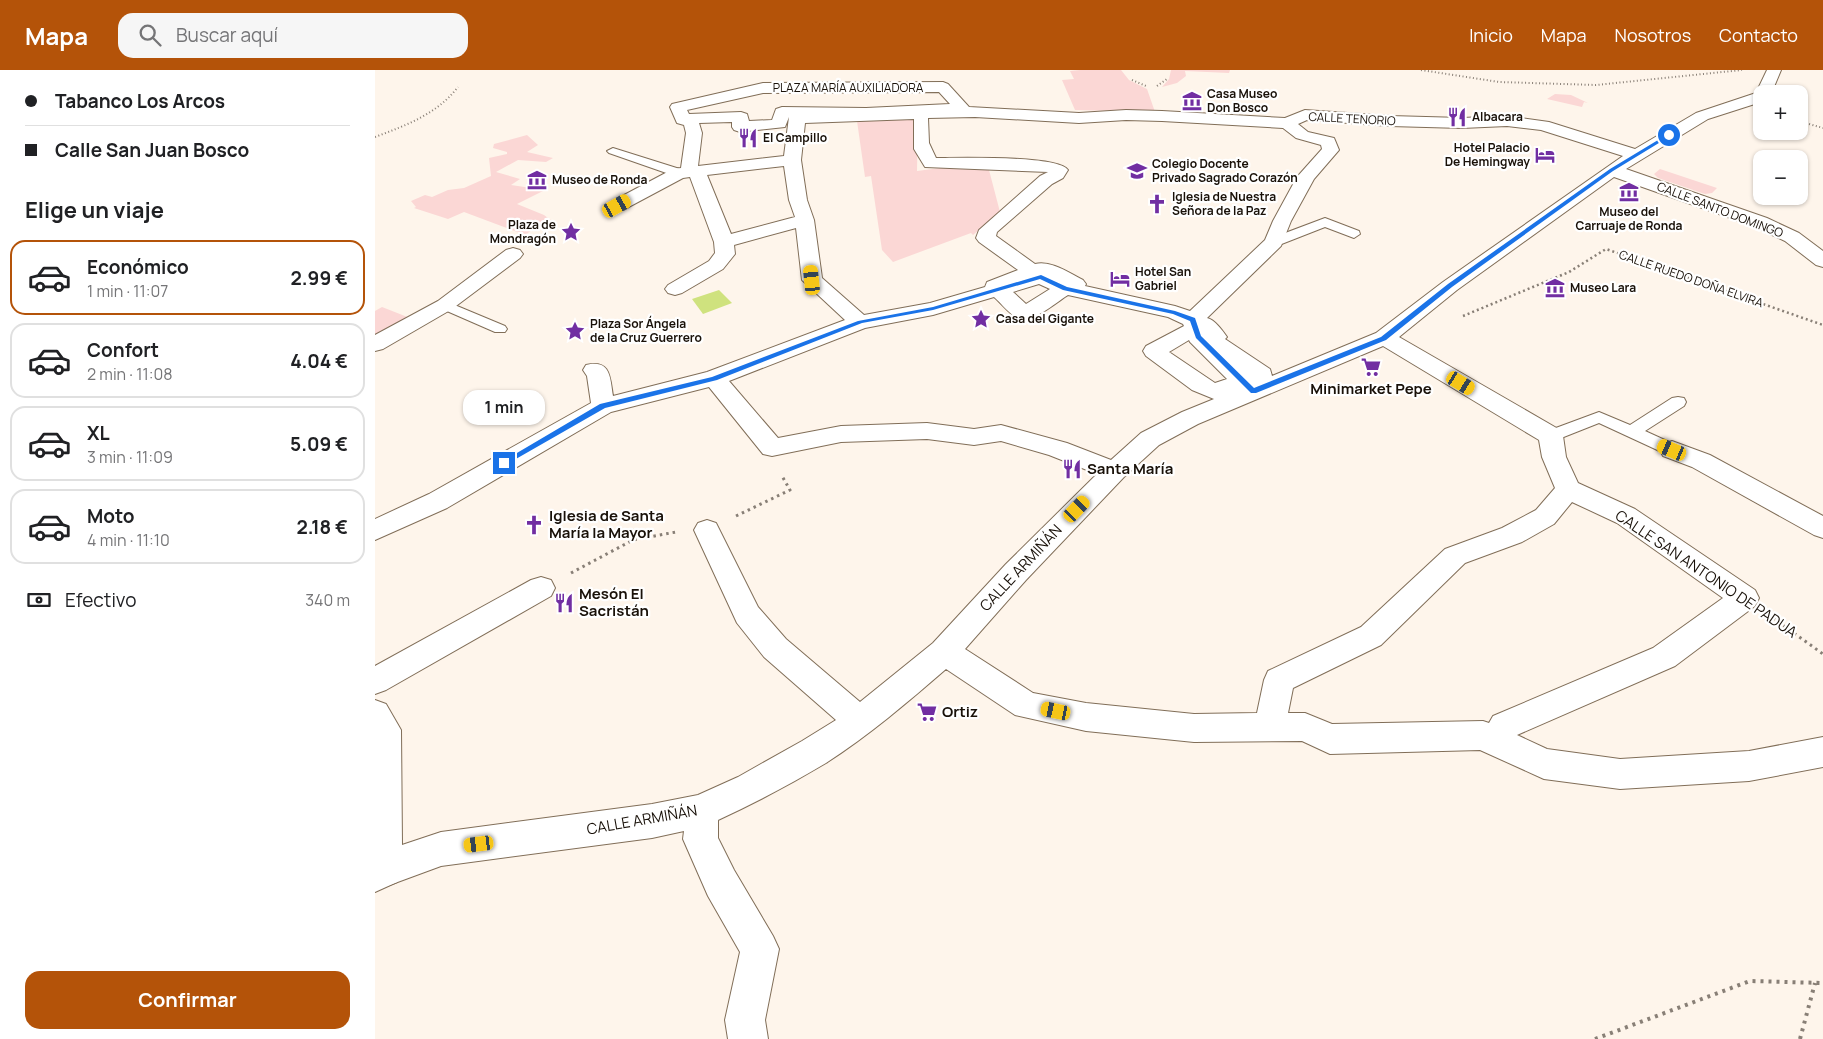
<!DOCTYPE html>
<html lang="es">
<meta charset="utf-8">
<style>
:root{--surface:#fff;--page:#f6f6f6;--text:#202124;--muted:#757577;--line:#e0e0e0;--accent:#b45309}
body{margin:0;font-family:Manrope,sans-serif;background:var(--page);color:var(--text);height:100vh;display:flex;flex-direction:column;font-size:19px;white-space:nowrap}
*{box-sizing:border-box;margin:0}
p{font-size:16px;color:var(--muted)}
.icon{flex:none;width:28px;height:28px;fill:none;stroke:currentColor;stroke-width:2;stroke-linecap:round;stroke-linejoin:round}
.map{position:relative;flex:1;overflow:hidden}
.side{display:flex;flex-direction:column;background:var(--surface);width:375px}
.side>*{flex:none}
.hud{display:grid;align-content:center;height:110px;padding:0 25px;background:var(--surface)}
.tools{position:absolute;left:1378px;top:15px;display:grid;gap:10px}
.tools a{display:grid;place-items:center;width:55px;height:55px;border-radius:10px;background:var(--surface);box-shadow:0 1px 4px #0004;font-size:25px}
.end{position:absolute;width:22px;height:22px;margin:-11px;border:6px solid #1a73e8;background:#fff;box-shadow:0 0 0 2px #fff}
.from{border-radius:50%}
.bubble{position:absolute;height:35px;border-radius:15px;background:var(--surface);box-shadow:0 1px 4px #0004;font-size:16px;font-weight:700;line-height:35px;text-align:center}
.car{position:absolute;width:15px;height:30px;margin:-15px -8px;border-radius:6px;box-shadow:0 0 4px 1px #0007;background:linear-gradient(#f5c518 24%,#345 0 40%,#f5c518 0 76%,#345 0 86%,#f5c518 0)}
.hud b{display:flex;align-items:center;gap:18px;height:48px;font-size:19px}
.hud b+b{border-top:1px solid var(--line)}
.hud i{width:12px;height:12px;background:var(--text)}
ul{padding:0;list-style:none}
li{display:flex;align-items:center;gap:15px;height:75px;margin:0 10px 8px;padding:0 15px;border:2px solid var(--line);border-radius:15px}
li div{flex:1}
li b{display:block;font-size:19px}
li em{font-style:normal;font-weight:700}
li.selected{border-color:var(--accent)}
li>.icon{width:45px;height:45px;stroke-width:1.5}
h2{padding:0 25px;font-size:22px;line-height:60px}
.pay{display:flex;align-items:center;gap:12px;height:55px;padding:0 25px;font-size:19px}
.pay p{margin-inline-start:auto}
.cta{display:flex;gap:10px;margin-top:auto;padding:10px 25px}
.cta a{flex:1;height:58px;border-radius:15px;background:var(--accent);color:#fff;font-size:20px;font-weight:700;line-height:58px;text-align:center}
header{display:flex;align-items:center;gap:30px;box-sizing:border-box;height:70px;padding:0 25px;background:var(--accent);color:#fff}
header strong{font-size:24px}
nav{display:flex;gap:28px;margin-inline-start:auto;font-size:18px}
.search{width:350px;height:45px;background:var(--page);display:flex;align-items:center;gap:12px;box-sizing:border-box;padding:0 18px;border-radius:15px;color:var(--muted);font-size:19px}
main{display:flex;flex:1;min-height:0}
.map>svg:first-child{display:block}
</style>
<header>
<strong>Mapa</strong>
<div class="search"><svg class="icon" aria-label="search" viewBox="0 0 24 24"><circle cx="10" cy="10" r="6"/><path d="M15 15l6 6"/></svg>Buscar aquí</div>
<nav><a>Inicio</a><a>Mapa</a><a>Nosotros</a><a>Contacto</a></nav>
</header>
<main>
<section class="side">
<div class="hud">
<b><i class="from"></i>Tabanco Los Arcos</b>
<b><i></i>Calle San Juan Bosco</b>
</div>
<h2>Elige un viaje</h2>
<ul>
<li class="selected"><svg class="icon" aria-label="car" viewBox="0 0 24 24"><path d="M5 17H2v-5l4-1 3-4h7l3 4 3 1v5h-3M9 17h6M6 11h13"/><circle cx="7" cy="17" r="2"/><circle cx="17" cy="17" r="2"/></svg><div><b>Económico</b><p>1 min · 11:07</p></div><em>2.99 €</em></li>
<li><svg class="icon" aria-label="car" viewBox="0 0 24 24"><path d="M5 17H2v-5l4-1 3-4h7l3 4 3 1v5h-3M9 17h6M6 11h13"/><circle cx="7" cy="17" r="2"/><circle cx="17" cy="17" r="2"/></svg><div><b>Confort</b><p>2 min · 11:08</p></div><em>4.04 €</em></li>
<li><svg class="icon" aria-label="car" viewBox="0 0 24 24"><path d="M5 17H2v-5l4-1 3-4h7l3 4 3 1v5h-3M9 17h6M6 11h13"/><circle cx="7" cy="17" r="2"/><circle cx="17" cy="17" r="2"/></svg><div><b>XL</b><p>3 min · 11:09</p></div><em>5.09 €</em></li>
<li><svg class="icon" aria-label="car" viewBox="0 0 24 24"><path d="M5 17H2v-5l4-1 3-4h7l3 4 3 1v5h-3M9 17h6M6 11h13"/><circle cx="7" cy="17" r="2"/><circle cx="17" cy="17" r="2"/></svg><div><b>Moto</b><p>4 min · 11:10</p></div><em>2.18 €</em></li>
</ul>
<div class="pay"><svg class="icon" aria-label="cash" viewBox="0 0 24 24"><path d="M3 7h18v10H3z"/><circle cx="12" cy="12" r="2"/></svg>Efectivo<p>340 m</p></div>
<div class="cta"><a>Confirmar</a></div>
</section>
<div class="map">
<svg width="1448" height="969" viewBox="0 0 1448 969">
<rect width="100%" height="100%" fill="#fef5eb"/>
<!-- green -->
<path fill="#fbd7d5" d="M705 0H746L754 10 772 19 780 42 700 40 687 10 699 9 695 1Z
M796 0H855L854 3 810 1 811 6 802 13 787 17 794 9Z
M1180 24 1196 25 1213 33 1209 32 1207 37 1172 29Z
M543 48 542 101 565 98 614 100 625 142 598 165 596 163 518 192 507 180 496 106 490 107 482 51Z
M152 65 163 75 152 82 178 88 171 92 143 90 121 102 145 109 136 115 170 120 142 134 169 145 177 151 163 156 150 165 89 142 73 149 39 138 41 137 36 131 50 125 57 127 73 120 89 118 116 106 114 88 132 84V82L118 78 119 74Z
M1285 99 1342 118 1337 123 1330 124 1283 108 1279 104Z
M7 237 35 248 0 268V241Z"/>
<!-- water -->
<path fill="#cfe27e" d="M344 220 357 233 328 244 317 229Z"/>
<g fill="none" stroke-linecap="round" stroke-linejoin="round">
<defs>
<path id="lane" d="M238 78 308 100 310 103 308 106H300L234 83 232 81Z
M950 148 984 161 985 164 979 168 950 157 904 175H894L892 172 894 169Z
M70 231 130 256 132 259 130 262H120L65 238 63 235 65 232Z
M1303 327 1309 328 1311 332 1309 336 1270 361 1303 376 1305 380 1303 384 1297 386 1291 384 1224 353 1176 372 1170 370 1168 366 1170 362 1224 342 1255 355 1297 328Z"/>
<path id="street" d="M1392 0H1406L1396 24H1386V32L1333 49 1251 99 1392 148 1424 163 1448 181V197L1441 195 1410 171 1378 156 1239 107 1082 220 1024 267 1185 360 1188 366 1191 387 1203 413 1260 439 1380 520 1384 528 1380 536 1300 596 1142 665 1172 679 1245 689 1374 681 1448 667V697L1374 711 1245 719 1169 709 1105 680 955 684 927 671 819 672 711 661 640 645 571 599C533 632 494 665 451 693 416 714 380 733 343 750V768L359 800 398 866 404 879 390 950 393 969H353L350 950 365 882 333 826 308 769 309 761 277 768 66 796 9 817 0 813V630L11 634 26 660 27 775 66 762 277 734 323 725 363 707 427 671 461 650 389 587 362 553 319 460 323 453 332 450 341 453 383 537 411 569 485 632 558 573 631 494 722 404 674 385 626 371 599 375 552 369 466 372 397 386 388 384 334 317 236 342 72 438 0 470V449L54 424 216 333 212 306 208 300 211 295C236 289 235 308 238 326L332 302 470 250 427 210 421 158 359 175 360 184 348 199 307 223 300 225 293 223 290 219 293 215 334 191 340 183 339 172 315 107 308 108 248 140 242 141 236 140 233 136 236 132 298 99 306 98 311 63 309 55 302 53 295 37 297 34 388 13 568 12 573 14 594 37 704 43 751 40 787 41 910 48 930 40 1015 46 1087 48 1132 46 1174 52 1260 79 1321 43 1381 23ZM564 22 575 34 491 38 407 37 401 39 397 50 374 51 372 44 366 42 314 44 312 40 388 23ZM414 47 409 86 323 96 327 63 324 53 357 52V57L359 60 365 62 410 57ZM600 47 704 53 751 50 787 51 908 58 921 68 946 75 947 79 922 107 898 151 890 170 815 241 800 236 710 216 711 214 708 210C694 203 676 190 660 194L621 166 622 162 677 114 688 108 693 100C683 85 582 88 561 88L554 73 553 48ZM539 49V79L550 97 673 102 665 106 604 160 601 168 604 172 643 200 612 212 610 217 555 233 489 245 447 208 439 150 432 130 426 90 430 53ZM932 50 1015 56 1087 58 1132 56 1166 60 1248 86 1068 212 1001 263 897 306 895 299 850 269 852 267C847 260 840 250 832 248L906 176 916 151 939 109 964 80 959 68 933 62 923 54ZM409 96 414 130 420 147 356 164 332 105ZM664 214 675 219 651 234 638 222ZM693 225 793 247 808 254 809 256 771 276 768 281 771 286 817 320 839 329 807 342 766 363 736 390 692 373 626 355 599 359 552 353 466 356 403 368 354 311 490 258 558 245 619 227C627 234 635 245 644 249 656 254 682 232 693 225ZM814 270 815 272 852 309 840 313 794 282ZM1008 276 1164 370 1167 387 1180 418 1161 440 1127 458 1070 479 986 557 893 601 889 610 882 643 819 644 711 633 658 623 590 579 651 510 749 407 784 375 823 354ZM1197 432 1242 453 1348 528 1278 578 1118 646 1114 653 1108 651 957 654 930 643H913L918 618 1006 575 1090 493 1147 472 1179 454Z
M138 178 145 180 148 184 145 188 77 239 8 279 0 281V265L63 231 131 180Z
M1297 371 1335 385 1448 446V468L1439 465 1317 397 1288 386 1285 380 1288 374Z
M166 507 176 510 180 518 176 526 11 620 0 624V596L156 510Z"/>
<path id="secondary" d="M9 781 22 786 27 799 22 812 0 822V785Z"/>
</defs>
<!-- lane casing -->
<use href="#lane" stroke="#816e58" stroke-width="2"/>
<!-- street casing -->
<use href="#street" stroke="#816e58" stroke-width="2"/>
<!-- secondary casing -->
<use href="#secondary" stroke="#816e58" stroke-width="2"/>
<!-- path-far3 -->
<path stroke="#887f76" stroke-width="2" stroke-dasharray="1 2.5" stroke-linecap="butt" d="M1046 0 1124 12 1221 15 1367 0
M757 10 771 16
M782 16 792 9
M1424 51 1448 58
M0 67C32 55 62 44 83 17"/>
<!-- path-far2 -->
<path stroke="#887f76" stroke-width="2.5" stroke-dasharray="2 3" stroke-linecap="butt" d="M1088 246 1194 202 1231 179 1448 255"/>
<!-- path-far1 -->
<path stroke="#887f76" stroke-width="3" stroke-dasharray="2.5 4" stroke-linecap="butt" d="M361 446 415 420 407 406
M196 503 258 470 301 462
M1398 548 1448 584"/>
<!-- path -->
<path stroke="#887f76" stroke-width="4" stroke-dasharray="3 5" stroke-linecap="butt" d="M1220 969 1375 911 1448 913
M1425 969 1440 913"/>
<!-- lane -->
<use href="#lane" fill="#fff" fill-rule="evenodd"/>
<!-- street -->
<use href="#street" fill="#fff" fill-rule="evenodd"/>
<!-- secondary -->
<use href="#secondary" fill="#fff" fill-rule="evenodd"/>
</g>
<!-- route -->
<path fill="#1a73e8" d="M1293 64 1297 65 1238 101 1077 217 1011 270 881 323H876L821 268 815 251 798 244 688 220 665 209 558 240 487 253 342 310 230 338 132 394 125 393 225 334 337 307 483 251 558 237 666 205 692 217 800 241 820 248 826 266 879 318 1006 267 1073 214 1235 99Z"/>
<!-- icons -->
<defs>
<symbol id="museum-bare" viewBox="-9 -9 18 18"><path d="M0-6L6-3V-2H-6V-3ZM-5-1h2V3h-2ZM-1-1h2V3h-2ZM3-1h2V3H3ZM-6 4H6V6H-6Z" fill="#712ea2" stroke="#fff" stroke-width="2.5" paint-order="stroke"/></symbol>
<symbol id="restaurant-bare" viewBox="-9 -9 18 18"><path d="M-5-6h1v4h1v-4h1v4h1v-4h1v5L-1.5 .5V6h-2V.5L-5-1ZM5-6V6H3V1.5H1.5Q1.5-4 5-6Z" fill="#712ea2" stroke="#fff" stroke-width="2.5" paint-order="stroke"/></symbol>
<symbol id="hotel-bare" viewBox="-9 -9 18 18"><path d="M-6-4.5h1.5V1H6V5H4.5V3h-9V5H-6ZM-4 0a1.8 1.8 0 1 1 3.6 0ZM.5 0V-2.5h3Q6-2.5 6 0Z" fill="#712ea2" stroke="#fff" stroke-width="2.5" paint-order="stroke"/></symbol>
<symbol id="school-bare" viewBox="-9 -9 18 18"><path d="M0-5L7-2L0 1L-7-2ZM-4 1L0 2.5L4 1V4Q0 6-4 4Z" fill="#712ea2" stroke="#fff" stroke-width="2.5" paint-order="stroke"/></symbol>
<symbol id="church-bare" viewBox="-9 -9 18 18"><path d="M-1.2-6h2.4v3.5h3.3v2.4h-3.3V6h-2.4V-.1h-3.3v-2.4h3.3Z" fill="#712ea2" stroke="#fff" stroke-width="2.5" paint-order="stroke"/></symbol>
<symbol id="sight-bare" viewBox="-9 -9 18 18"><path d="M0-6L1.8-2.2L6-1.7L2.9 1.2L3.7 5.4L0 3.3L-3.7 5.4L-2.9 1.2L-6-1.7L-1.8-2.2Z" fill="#712ea2" stroke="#fff" stroke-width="2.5" paint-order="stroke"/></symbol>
<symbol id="supermarket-bare" viewBox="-9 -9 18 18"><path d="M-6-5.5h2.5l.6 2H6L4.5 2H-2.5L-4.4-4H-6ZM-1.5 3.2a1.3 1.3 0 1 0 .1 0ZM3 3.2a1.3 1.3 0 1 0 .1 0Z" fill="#712ea2" stroke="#fff" stroke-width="2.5" paint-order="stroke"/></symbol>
</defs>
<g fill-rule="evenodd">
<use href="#museum-bare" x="803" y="17" width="28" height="28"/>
<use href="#restaurant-bare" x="1068" y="33" width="28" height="28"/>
<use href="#restaurant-bare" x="359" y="54" width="28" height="28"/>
<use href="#hotel-bare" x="1156" y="71" width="28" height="28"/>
<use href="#school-bare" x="748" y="87" width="28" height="28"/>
<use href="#museum-bare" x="148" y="96" width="28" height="28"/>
<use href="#museum-bare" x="1240" y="108" width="28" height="28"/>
<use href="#church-bare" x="768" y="120" width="28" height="28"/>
<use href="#sight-bare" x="182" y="148" width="28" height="28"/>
<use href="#hotel-bare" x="731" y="195" width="28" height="28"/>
<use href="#museum-bare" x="1166" y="204" width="28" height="28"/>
<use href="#sight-bare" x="592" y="235" width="28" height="28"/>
<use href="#sight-bare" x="186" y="247" width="28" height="28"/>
<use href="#supermarket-bare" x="982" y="283" width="28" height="28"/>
<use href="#restaurant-bare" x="683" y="385" width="28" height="28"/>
<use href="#church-bare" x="145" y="441" width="28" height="28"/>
<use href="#restaurant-bare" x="175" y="519" width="28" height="28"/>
<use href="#supermarket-bare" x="538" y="628" width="28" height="28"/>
</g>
<g text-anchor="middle" stroke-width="4.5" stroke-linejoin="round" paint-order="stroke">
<!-- far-street labels -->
<g font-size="12" fill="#191109" stroke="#fff">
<text x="473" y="22">PLAZA MARÍA AUXILIADORA</text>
<text transform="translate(977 49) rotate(3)" y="4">CALLE TENORIO</text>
<text transform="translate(1345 140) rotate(21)" y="4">CALLE SANTO DOMINGO</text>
<text transform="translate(1316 209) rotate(19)" y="4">CALLE RUEDO DOÑA ELVIRA</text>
</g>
<!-- far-poi labels -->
<g font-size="12" font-weight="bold" fill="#191109" stroke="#fff" text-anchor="start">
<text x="832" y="28">Casa Museo<tspan x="832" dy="14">Don Bosco</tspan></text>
<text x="1097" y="51">Albacara</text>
<text x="388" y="72">El Campillo</text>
<text x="1155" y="82" text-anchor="end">Hotel Palacio<tspan x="1155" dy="14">De Hemingway</tspan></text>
<text x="777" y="98">Colegio Docente<tspan x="777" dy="14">Privado Sagrado Corazón</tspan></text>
<text x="177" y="114">Museo de Ronda</text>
<text x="797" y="131">Iglesia de Nuestra<tspan x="797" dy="14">Señora de la Paz</tspan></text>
<text x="1254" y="146" text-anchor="middle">Museo del<tspan x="1254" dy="14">Carruaje de Ronda</tspan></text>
<text x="181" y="159" text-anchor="end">Plaza de<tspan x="181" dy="14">Mondragón</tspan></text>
<text x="760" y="206">Hotel San<tspan x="760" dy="14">Gabriel</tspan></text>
<text x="1195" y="222">Museo Lara</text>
<text x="621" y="253">Casa del Gigante</text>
<text x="215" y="258">Plaza Sor Ángela<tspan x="215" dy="14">de la Cruz Guerrero</tspan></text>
</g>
<!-- poi labels -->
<g font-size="15" font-weight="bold" fill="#191109" stroke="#fff" text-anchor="start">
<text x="996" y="324" text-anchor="middle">Minimarket Pepe</text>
<text x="712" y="404">Santa María</text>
<text x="174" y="451">Iglesia de Santa<tspan x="174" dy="17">María la Mayor</tspan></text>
<text x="204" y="529">Mesón El<tspan x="204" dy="17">Sacristán</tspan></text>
<text x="567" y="647">Ortiz</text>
</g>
<!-- street labels -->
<g font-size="15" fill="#191109" stroke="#fff">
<text transform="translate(646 498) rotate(-47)" y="5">CALLE ARMIÑÁN</text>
<text transform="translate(1331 504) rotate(34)" y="5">CALLE SAN ANTONIO DE PADUA</text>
<text transform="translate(267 750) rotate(-10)" y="5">CALLE ARMIÑÁN</text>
</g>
</g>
</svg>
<div class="tools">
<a>+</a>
<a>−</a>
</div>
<i class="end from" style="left:1294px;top:65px"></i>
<i class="end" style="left:129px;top:393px"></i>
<div class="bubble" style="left:88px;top:320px;width:82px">1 min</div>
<i class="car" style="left:242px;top:136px;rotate:61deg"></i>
<i class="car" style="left:437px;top:210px;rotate:354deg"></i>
<i class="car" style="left:1086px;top:313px;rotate:121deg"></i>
<i class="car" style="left:1297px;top:380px;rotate:293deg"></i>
<i class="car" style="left:702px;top:439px;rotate:44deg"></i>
<i class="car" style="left:681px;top:641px;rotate:282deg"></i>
<i class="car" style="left:104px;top:774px;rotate:263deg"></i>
</div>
</main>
